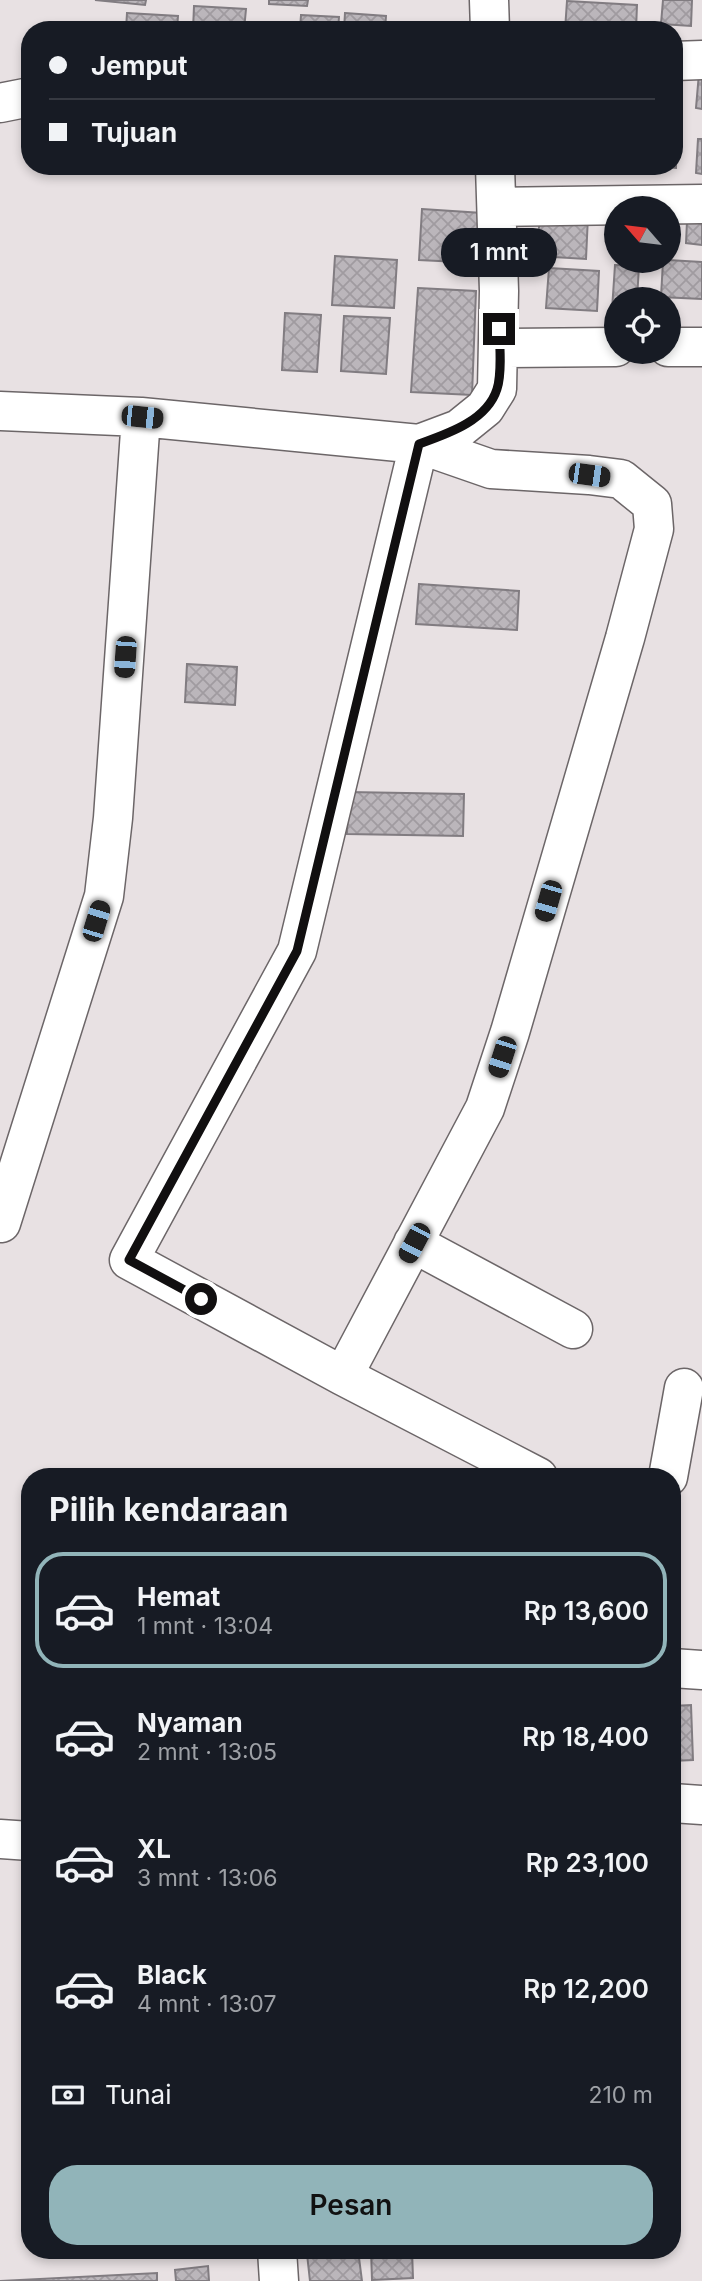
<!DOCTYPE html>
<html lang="id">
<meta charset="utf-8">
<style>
:root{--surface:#171b24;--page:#242831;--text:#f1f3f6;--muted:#9ea1a6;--line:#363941;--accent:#91b4b9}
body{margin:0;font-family:Inter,sans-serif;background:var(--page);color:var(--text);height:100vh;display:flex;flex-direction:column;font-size:26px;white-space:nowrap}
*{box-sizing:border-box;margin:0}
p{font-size:23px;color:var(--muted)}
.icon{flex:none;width:38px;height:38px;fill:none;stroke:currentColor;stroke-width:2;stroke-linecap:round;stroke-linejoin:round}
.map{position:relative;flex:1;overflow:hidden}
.sheet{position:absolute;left:21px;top:1468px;width:660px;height:791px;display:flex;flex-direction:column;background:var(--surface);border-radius:28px;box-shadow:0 4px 10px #0003}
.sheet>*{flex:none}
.hud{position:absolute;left:21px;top:21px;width:662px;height:154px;border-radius:28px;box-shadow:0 4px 10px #0003;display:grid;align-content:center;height:154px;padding:0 28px;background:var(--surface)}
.needle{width:46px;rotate:298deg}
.fabs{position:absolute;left:604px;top:196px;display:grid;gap:14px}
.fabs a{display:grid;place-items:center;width:77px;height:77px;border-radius:50%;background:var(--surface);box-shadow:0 4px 10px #0003;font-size:35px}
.end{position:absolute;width:32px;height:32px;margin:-16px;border:9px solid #110f10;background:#fff;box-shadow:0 0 0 4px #fff}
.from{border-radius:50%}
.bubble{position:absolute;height:49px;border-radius:24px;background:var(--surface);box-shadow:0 4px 10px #0003;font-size:23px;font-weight:600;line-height:49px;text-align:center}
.car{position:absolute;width:21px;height:42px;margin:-21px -10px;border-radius:9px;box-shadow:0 0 5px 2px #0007;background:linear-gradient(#222 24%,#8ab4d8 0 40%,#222 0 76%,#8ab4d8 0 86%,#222 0)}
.hud b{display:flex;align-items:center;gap:24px;height:66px;font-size:26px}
.hud b+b{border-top:2px solid var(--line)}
.hud i{width:18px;height:18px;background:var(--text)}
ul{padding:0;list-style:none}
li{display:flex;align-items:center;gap:21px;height:116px;margin:0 14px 10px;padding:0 14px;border:4px solid transparent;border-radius:28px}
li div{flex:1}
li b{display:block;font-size:26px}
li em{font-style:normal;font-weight:600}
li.on{border-color:var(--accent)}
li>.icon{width:63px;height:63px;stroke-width:1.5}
h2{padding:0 28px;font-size:32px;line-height:84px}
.pay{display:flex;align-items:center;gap:18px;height:77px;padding:0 28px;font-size:26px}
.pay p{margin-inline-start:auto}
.action{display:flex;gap:14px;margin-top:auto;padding:14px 28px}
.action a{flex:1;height:80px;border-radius:28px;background:var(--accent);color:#111;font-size:28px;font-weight:600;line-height:80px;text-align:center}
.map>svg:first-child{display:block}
</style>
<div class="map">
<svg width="702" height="2281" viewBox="0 0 702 2281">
<defs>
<pattern id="building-cross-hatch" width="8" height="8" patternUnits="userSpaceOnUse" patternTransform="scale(1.75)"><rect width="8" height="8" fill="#bbb6bb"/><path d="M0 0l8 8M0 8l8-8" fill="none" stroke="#a09ba0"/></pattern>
</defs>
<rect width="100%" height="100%" fill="#e8e1e3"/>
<!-- building -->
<path fill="url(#building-cross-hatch)" stroke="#817c81" stroke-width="2" d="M95 0H146L145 5Z
M269 0H308L307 6 269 4Z
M663 0H692L691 26 661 24Z
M567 1 637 5 636 30H565Z
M194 6 246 9 244 30H193Z
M127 13 178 16 177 30H126Z
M345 13 386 16 385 30H344Z
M301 15 339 17 338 30H300Z
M699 73H702V109L696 108Z
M674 129H677L676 168 650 166H674Z
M698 139H702V174L696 173Z
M422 209 482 213 479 263 419 260Z
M540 213 588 216 586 259 537 256Z
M687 221 702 222V245L686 243Z
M335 256 397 260 394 308 332 305Z
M668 260 702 262V299L661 297 663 261Z
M615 265 639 266 637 299H616V310H612Z
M549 268 599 271 597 311 546 308Z
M418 288 476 291 472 395 411 392Z
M285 313 321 315 317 372 282 370Z
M344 316 390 318 386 374 341 371Z
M419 584 519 591 517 630 416 624Z
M187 664 237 667 235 705 185 702Z
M348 792 464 794 463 836 347 834Z
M691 1705 693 1760 672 1761V1706Z
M344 2250H358L362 2281H310L307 2254Z
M371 2250H412L413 2278 372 2280Z
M208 2266 209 2281H176L175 2270Z
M157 2273V2281H0Z"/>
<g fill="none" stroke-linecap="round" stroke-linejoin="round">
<defs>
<path id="minor" d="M489 0 490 30
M674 61 702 60
M0 103 30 97
M497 207 702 204
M668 347H702
M500 348 616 347
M0 411 141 417 419 444 459 429 485 408 497 389 499 291 495 166
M1 1223 104 896 113 818 141 417
M413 1243 573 1329
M343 1376 485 1108 510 1032 625 638 654 529 652 504 621 479 589 475 491 469 419 444 297 951 129 1260 343 1376 538 1477
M668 1477 684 1388
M672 1668 702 1670
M672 1803 702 1805
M0 1839 30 1841
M277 2250 279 2281"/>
</defs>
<!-- minor casing -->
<use href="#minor" stroke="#6c6668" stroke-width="41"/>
<!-- minor -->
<use href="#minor" stroke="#fff" stroke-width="38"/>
</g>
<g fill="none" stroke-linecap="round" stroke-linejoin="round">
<!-- route -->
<path stroke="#110f10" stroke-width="9" d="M201 1299 129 1260 297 951 419 444C447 434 487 421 497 389 502 374 500 346 499 329"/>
</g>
</svg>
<div class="fabs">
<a><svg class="needle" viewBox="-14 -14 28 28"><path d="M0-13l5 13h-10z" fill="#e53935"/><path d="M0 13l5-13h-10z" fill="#9ea1a6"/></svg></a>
<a><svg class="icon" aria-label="locate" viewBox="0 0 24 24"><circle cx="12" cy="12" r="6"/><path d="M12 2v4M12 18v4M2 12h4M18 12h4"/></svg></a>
</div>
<i class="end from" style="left:201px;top:1299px"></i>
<i class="end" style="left:499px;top:329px"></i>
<div class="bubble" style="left:441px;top:228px;width:116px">1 mnt</div>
<i class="car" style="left:142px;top:417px;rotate:96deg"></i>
<i class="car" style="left:589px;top:475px;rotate:98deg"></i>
<i class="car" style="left:125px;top:657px;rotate:184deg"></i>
<i class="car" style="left:548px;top:901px;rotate:196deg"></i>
<i class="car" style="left:96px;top:921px;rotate:17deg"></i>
<i class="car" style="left:502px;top:1057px;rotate:198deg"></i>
<i class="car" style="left:414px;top:1243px;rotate:208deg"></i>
<div class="hud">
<b><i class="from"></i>Jemput</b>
<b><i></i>Tujuan</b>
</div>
<section class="sheet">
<h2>Pilih kendaraan</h2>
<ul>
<li class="on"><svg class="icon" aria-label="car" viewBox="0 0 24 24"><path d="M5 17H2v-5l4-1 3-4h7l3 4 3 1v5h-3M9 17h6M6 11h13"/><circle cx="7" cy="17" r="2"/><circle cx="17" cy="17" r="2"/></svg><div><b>Hemat</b><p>1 mnt · 13:04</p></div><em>Rp 13,600</em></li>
<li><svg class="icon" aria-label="car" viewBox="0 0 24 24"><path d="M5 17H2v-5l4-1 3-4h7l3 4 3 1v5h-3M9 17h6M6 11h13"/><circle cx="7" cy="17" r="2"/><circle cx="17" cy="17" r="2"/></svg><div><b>Nyaman</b><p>2 mnt · 13:05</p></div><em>Rp 18,400</em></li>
<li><svg class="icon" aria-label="car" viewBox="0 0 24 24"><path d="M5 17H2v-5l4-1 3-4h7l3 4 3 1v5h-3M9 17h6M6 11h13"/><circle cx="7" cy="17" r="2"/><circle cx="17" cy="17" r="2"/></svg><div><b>XL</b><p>3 mnt · 13:06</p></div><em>Rp 23,100</em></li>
<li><svg class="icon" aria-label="car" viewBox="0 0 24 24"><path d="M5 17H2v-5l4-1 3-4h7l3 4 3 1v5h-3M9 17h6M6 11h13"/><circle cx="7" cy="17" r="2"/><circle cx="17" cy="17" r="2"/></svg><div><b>Black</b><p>4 mnt · 13:07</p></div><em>Rp 12,200</em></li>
</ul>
<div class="pay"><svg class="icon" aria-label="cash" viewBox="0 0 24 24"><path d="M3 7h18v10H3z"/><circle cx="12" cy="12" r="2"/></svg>Tunai<p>210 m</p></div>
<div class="action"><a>Pesan</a></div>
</section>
</div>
